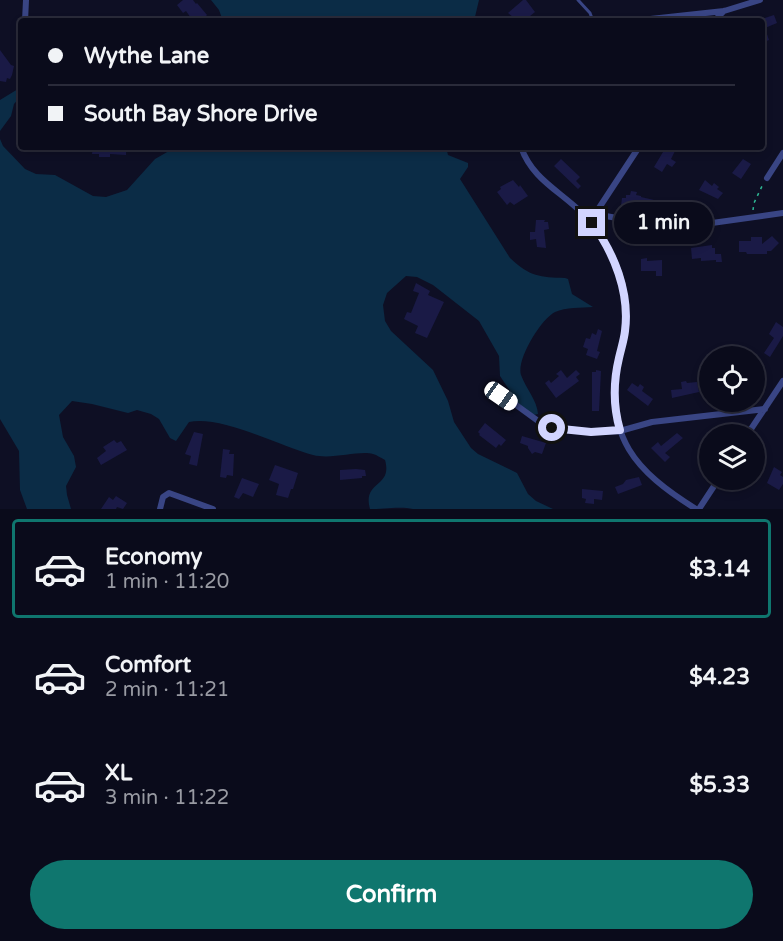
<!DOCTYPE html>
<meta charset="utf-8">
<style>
:root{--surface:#0a0b1b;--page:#181928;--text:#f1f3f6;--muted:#999ba3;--line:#2a2b3a;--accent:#0f766e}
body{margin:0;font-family:"Varela Round",sans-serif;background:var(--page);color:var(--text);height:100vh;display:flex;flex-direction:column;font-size:22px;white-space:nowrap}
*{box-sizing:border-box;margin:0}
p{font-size:20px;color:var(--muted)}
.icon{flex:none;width:33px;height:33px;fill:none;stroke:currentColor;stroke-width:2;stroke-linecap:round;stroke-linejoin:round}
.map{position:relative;height:509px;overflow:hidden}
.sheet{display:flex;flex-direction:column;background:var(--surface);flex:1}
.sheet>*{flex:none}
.hud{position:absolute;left:18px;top:18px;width:747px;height:132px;border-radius:6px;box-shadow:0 3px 9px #0003,0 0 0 2px var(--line);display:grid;align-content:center;height:132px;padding:0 30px;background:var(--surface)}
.controls{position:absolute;left:699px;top:346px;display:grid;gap:12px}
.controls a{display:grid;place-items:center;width:66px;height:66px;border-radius:50%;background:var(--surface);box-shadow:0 3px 9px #0003,0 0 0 2px var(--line);font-size:30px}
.end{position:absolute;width:27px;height:27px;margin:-14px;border:8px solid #d2d5ff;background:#111;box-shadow:0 0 0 3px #111}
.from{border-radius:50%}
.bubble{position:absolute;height:42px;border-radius:21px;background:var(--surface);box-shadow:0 3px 9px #0003,0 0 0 2px var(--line);font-size:20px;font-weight:800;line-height:42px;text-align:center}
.car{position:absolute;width:18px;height:36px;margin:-18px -9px;border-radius:8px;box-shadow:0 0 4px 2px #0007;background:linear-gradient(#fff 24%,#345 0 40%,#fff 0 76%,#345 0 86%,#fff 0)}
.hud b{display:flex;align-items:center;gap:21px;height:57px;font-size:22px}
.hud b+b{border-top:2px solid var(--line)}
.hud i{width:15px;height:15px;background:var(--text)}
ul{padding:10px 0 0;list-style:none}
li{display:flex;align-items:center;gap:18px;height:99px;margin:0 12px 9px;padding:0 18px;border:3px solid transparent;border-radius:6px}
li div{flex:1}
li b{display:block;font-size:22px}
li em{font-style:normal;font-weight:800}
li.selected{border-color:var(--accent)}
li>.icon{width:54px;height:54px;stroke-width:1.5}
.action{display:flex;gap:12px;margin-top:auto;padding:12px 30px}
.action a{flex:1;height:69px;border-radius:36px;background:var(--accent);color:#fff;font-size:24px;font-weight:800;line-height:69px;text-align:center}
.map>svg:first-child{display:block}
</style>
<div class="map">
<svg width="783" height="509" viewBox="0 0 783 509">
<rect width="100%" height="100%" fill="#0e0f24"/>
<!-- water -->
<path fill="#0b2c46" d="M211 0H479L474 21H223L219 10Z
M18 89 21 91V96L14 104 11 116 0 131V100Z
M0 139 3 146 25 169 36 174 55 175 93 196 106 197 127 190 155 159 176 147H446L448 155 468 163V167L460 179 510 258C530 277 540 277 565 278L568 279 572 294 593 307C581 308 566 307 555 312 541 319 516 360 521 375 526 389 537 400 538 414L533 415 522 409 500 376 499 356 479 321 433 285 417 277 406 276 387 293 383 305 385 321 391 331 433 370 448 401 454 422 471 448 478 454 517 473 528 494 536 501 553 509H413C402 506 382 509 370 509 362 480 393 488 385 460 381 458 377 455 373 454 359 450 332 460 313 455 280 446 221 415 189 422L176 441 170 438 159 419 151 414 137 410 128 413 92 404 72 401 59 415 63 437 74 456 76 467 66 486 67 495 71 509H27L20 490 19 451 0 419Z"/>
<!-- building -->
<path fill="#1a1a46" d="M183 0H193L196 4 197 3 207 15 205 17 208 21H193L186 11 183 13 177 5Z
M523 0H526L535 12 524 21H518L508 13Z
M774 15 777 23 765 28 769 40 762 43V19Z
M0 50 11 65 14 66 12 75 10 79 7 78 6 82 0 81Z
M93 147H126V155L110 154V157H99V154H92Z
M666 147H677L671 159 676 162 672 167 667 164 662 172 654 167Z
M561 159 580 177 576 181 581 186 578 189 554 166Z
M743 159 751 164 741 179 732 173Z
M513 180 519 187 520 185 528 196 514 205 510 202 507 205 497 192 501 189 500 187Z
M705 180 712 186 714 183 719 187 717 189 723 193 718 199 699 190Z
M631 191 637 192 636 195 641 196V197L654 200 653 208 621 206 622 198H626V195H630Z
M536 220H545L544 222H548L549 229 544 230 546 248 537 247 536 239 530 240V232H535Z
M772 236 779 243 771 251H767V254H747L746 252H739V241H751V237H762V244Z
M712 245V248H715V254H721L722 262H716V260L701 261V258L692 259 691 248Z
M647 258V261L662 260V276H656V271H641V259Z
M416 283 430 291 428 295 444 302 427 338 415 333 418 326 404 319 407 312 411 313 419 293 413 291Z
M776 322 783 327V336L770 357 764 353 774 338 769 334Z
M598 329 602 331 597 351 600 352 597 359 586 355 588 349 583 347 586 338 590 339 592 333 596 335Z
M561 370 567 378 576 370 580 374 576 377 579 381 556 398 545 383 549 380 551 383 559 376 556 374Z
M596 370 601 371 599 411H592V372H596Z
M686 381 687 383 697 382 699 392 672 398 671 390 682 389 681 382Z
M632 383 638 387 640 384 644 387 642 391 653 399 648 406 627 390Z
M485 423 506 440 501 446 499 444 496 448 479 435 480 434 478 432Z
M194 432 203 434 197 466 189 464 191 456 185 454Z
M677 433 683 438 665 453 670 457 665 462 651 448 658 442 661 446Z
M522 436 546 443 542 454 535 452 532 454 528 448V446L520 443Z
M114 440 117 443 121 441 127 450 101 465 97 458 106 451 103 447Z
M223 449 230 450 229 454H234L233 476 227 475 226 478 220 477Z
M275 465 298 473 293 489H291L288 498 276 495 279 484 269 480Z
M774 467 782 472 780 475 783 477V484L779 490 767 483Z
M356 469 365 470 366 476H362V478L340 480V470Z
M639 477 642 485 618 494 615 487 623 484 626 480Z
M242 478 259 484 253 497 243 493 239 499 234 497Z
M582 489 603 491 602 500 594 499V504L585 503 586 499 582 498Z
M116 496 127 503 123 509 117 507 116 509H101L109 497 113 500Z"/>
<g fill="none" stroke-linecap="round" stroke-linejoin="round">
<!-- path -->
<path stroke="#2eb794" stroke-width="1.5" stroke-dasharray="3 4.5" stroke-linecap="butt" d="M753 210 754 203 763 184"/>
<!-- service -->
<path stroke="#394584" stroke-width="3" d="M578 0 590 13 593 21"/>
<!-- minor -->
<path stroke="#394584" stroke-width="6" d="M25 21 26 0
M632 21 724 11 760 0
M714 21 724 11
M521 147C532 179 560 191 582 213 596 227 607 244 615 262 624 283 629 311 625 334 623 343 620 352 618 361 604 437 635 471 696 509
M767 178 783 153
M582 212 676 228 783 213
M595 214 639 147
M494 389 545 426 592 432 620 431 652 422 765 409
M747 435 783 381
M160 509 163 497 169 493 213 509
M699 509 718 480"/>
</g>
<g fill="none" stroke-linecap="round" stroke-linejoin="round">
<!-- route -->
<path stroke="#d2d5ff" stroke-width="8" d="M552 428 591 432 620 430C613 406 613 383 619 358 621 349 624 340 625 331 630 292 614 253 592 223"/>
</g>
</svg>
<div class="controls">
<a><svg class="icon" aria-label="locate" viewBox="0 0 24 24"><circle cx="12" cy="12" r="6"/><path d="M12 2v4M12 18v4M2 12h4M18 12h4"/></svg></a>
<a><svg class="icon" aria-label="layers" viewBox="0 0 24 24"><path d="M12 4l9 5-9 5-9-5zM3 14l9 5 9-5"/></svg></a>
</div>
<i class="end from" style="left:552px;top:428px"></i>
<i class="end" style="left:592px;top:223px"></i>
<div class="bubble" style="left:614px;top:202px;width:99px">1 min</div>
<i class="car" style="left:501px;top:396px;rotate:125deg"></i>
<div class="hud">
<b><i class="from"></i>Wythe Lane</b>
<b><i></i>South Bay Shore Drive</b>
</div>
</div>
<section class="sheet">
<ul>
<li class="selected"><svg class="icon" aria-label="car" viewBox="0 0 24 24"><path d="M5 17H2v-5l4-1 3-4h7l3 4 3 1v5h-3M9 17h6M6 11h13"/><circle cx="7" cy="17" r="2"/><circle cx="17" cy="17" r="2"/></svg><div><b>Economy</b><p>1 min · 11:20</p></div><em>$3.14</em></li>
<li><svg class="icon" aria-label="car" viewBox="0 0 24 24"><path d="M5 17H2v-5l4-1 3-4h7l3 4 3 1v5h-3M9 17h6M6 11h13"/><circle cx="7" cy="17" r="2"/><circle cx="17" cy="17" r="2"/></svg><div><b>Comfort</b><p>2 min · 11:21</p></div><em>$4.23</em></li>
<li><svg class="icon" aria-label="car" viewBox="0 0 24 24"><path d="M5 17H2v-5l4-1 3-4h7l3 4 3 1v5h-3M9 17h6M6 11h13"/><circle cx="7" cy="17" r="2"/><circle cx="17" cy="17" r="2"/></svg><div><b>XL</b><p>3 min · 11:22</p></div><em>$5.33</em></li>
</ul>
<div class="action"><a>Confirm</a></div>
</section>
